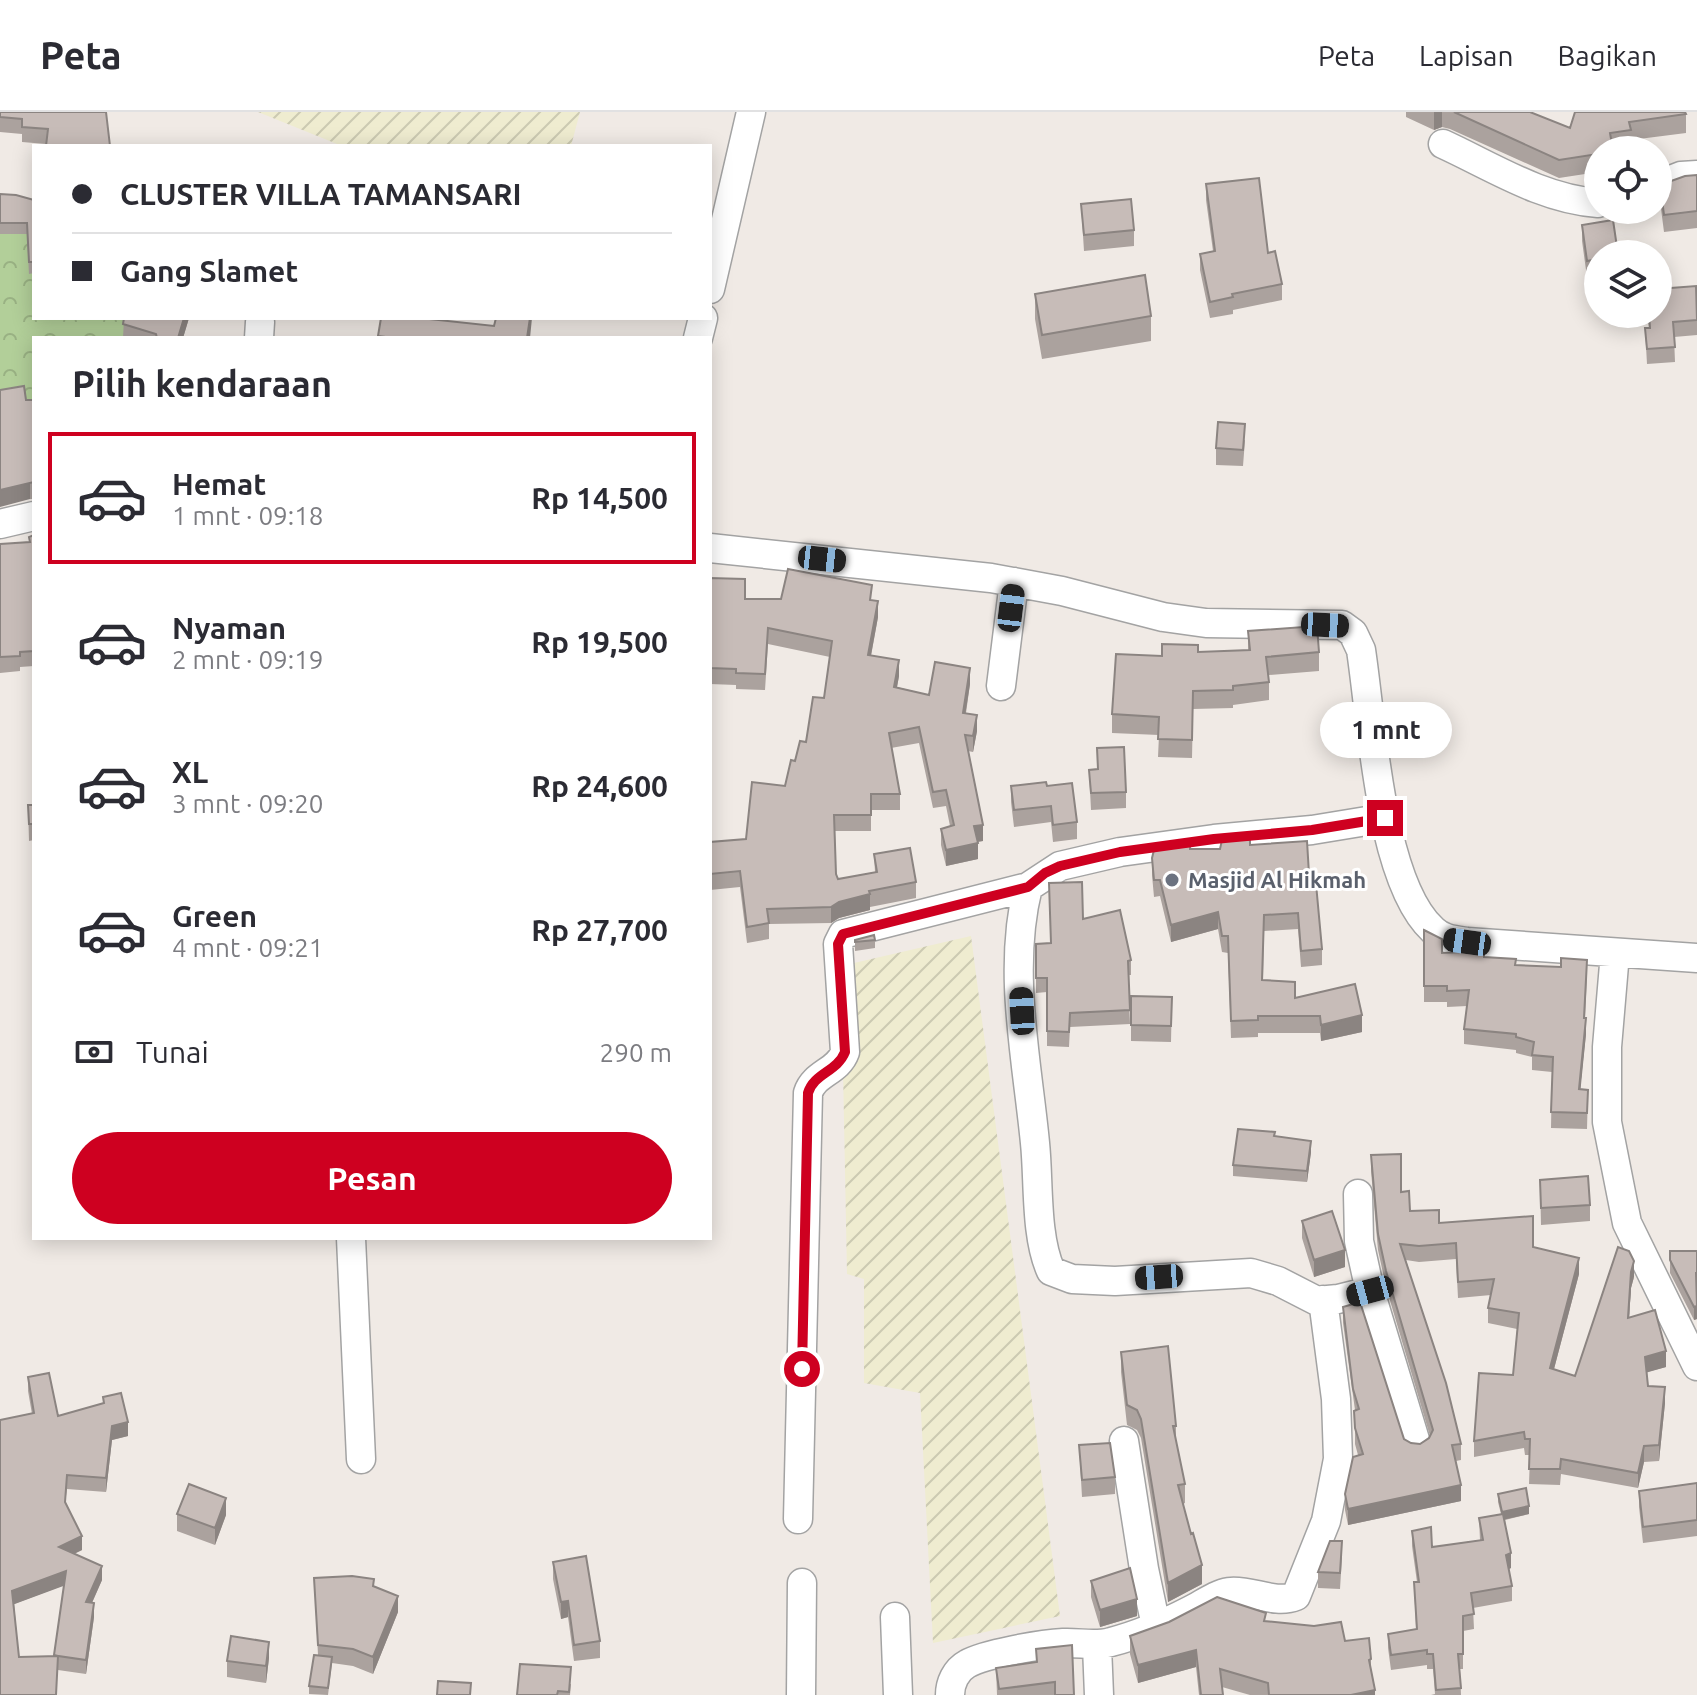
<!DOCTYPE html>
<html lang="id">
<meta charset="utf-8">
<style>
:root{--surface:#fff;--page:#f2f2f3;--text:#2b2b33;--muted:#7c7c81;--line:#e1e1e2;--accent:#ce0020}
body{margin:0;font-family:Ubuntu,sans-serif;background:var(--page);color:var(--text);height:100vh;display:flex;flex-direction:column;font-size:30px;white-space:nowrap}
*{box-sizing:border-box;margin:0}
p{font-size:26px;color:var(--muted)}
.icon{flex:none;width:44px;height:44px;fill:none;stroke:currentColor;stroke-width:2;stroke-linecap:round;stroke-linejoin:round}
.map{position:relative;flex:1;overflow:hidden}
.panel{position:absolute;left:32px;top:224px;width:680px;height:904px;display:flex;flex-direction:column;background:var(--surface);border-radius:0px;box-shadow:0 4px 20px #0003}
.panel>*{flex:none}
.hud{position:absolute;left:32px;top:32px;width:680px;height:176px;border-radius:0px;box-shadow:0 4px 20px #0003;display:grid;align-content:center;height:176px;padding:0 40px;background:var(--surface)}
.buttons{position:absolute;left:1584px;top:24px;display:grid;gap:16px}
.buttons a{display:grid;place-items:center;width:88px;height:88px;border-radius:50%;background:var(--surface);box-shadow:0 4px 20px #0003;font-size:40px}
.end{position:absolute;width:36px;height:36px;margin:-18px;border:10px solid #ce0020;background:#fff;box-shadow:0 0 0 4px #fff}
.from{border-radius:50%}
.bubble{position:absolute;height:56px;border-radius:28px;background:var(--surface);box-shadow:0 4px 20px #0003;font-size:26px;font-weight:700;line-height:56px;text-align:center}
.car{position:absolute;width:24px;height:48px;margin:-24px -12px;border-radius:10px;box-shadow:0 0 6px 2px #0007;background:linear-gradient(#222 24%,#8ab4d8 0 40%,#222 0 76%,#8ab4d8 0 86%,#222 0)}
.hud b{display:flex;align-items:center;gap:28px;height:76px;font-size:30px}
.hud b+b{border-top:2px solid var(--line)}
.hud i{width:20px;height:20px;background:var(--text)}
ul{padding:0;list-style:none}
li{display:flex;align-items:center;gap:24px;height:132px;margin:0 16px 12px;padding:0 24px;border:4px solid transparent;border-radius:0px}
li div{flex:1}
li b{display:block;font-size:30px}
li em{font-style:normal;font-weight:700}
li.on{border-color:var(--accent)}
li>.icon{width:72px;height:72px;stroke-width:1.5}
h2{padding:0 40px;font-size:36px;line-height:96px}
.pay{display:flex;align-items:center;gap:20px;height:88px;padding:0 40px;font-size:30px}
.pay p{margin-inline-start:auto}
.action{display:flex;gap:16px;margin-top:auto;padding:16px 40px}
.action a{flex:1;height:92px;border-radius:48px;background:var(--accent);color:#fff;font-size:32px;font-weight:700;line-height:92px;text-align:center}
header{display:flex;align-items:center;gap:48px;box-sizing:border-box;height:112px;padding:0 40px;background:var(--surface);border-bottom:2px solid var(--line)}
header strong{font-size:38px}
nav{display:flex;gap:44px;margin-inline-start:auto;font-size:28px}
.map>svg:first-child{display:block}
</style>
<header>
<strong>Peta</strong>
<nav><a>Peta</a><a>Lapisan</a><a>Bagikan</a></nav>
</header>
<div class="map">
<svg width="1697" height="1583" viewBox="0 0 1697 1583">
<defs>
<pattern id="farmland-furrows" width="10" height="10" patternUnits="userSpaceOnUse" patternTransform="scale(2)"><rect width="10" height="10" fill="#efecd0"/><path d="M-1 1l2-2M0 10L10 0M9 11l2-2" fill="none" stroke="#cccab2"/></pattern>
<pattern id="forest-crowns" width="20" height="18" patternUnits="userSpaceOnUse" patternTransform="scale(2)"><rect width="20" height="18" fill="#b2cf99"/><path d="M2 6a3 3 0 1 1 6 0M12 15a3 3 0 1 1 6 0" fill="none" stroke="#99b183"/></pattern>
</defs>
<rect width="100%" height="100%" fill="#f0eae5"/>
<!-- farmland -->
<path fill="url(#farmland-furrows)" d="M258 0H580L571 34H342Z
M971 824 1060 1504 933 1531 920 1281 864 1271V1167L847 1162 841 854Z"/>
<!-- forest -->
<path fill="url(#forest-crowns)" d="M0 105 34 117V206H126L134 226H34V302L0 296Z"/>
<g fill="none" stroke-linecap="round" stroke-linejoin="round">
<defs>
<path id="minor" d="M1443 32C1493 55 1542 87 1598 91
M1658 73 1681 64 1697 63
M710 177 751 0
M259 226 260 210
M698 226 703 206
M0 412 34 404
M710 436 991 466 1062 479 1163 505 1206 511 1342 513 1353 521 1361 538C1372 610 1380 770 1433 818 1442 827 1454 828 1467 830L1697 846
M1001 574 1014 470
M1028 775C1007 858 1027 948 1035 1031 1039 1069 1035 1124 1051 1159L1072 1167 1115 1169 1251 1161 1278 1169 1317 1189 1338 1187 1370 1179
M1615 841 1607 935V1010L1627 1111 1697 1254
M1358 1082 1359 1129 1370 1179 1416 1331
M351 1126 361 1347
M1124 1329 1144 1457 1156 1514
M798 1407 808 981C814 961 838 960 845 940L838 832 843 822 1028 775 1060 754 1120 740 1214 727 1312 718 1385 706
M895 1505 898 1583
M1097 1534 1099 1583
M801 1583 802 1471
M950 1583C950 1571 956 1558 967 1552 984 1542 1042 1532 1063 1531 1080 1530 1094 1535 1111 1530 1138 1523 1166 1511 1191 1498 1203 1492 1216 1482 1229 1480 1251 1477 1274 1493 1296 1484L1326 1409 1338 1347 1336 1287 1323 1188"/>
</defs>
<!-- minor casing -->
<use href="#minor" stroke="#a3a3a3" stroke-width="31"/>
<!-- minor -->
<use href="#minor" stroke="#fff" stroke-width="28"/>
</g>
<!-- wall -->
<path fill="#aba29e" fill-rule="evenodd" d="M0 0H106L46 32 22 30V22L0 20Z
M1406 0H1530L1570 16 1686 2V21L1631 28V36L1617 38H1598V60L1559 66 1450 17 1442 15 1434 18 1406 5Z
M1697 63V116L1664 120 1660 89V73Z
M1206 72 1268 141 1282 172V188L1233 198V202L1210 206 1200 158V142L1213 139 1206 88Z
M0 82 34 88V161L29 162 27 122H0Z
M1081 92 1134 118V134L1084 139Z
M1582 113 1598 142V164L1587 165 1582 129Z
M1035 182 1151 204V229L1042 247 1035 207Z
M1697 182V223L1674 225 1675 250 1647 252 1645 216H1649L1647 202H1658Z
M124 206H189L183 226H123Z
M26 288H34V387H30Z
M1245 328 1243 354 1216 353V336Z
M34 423V554L20 555V559L0 561V432L29 430V425Z
M710 466 745 487 872 488 878 505 871 544 899 564 897 575 929 583 970 572 966 601 977 619 973 640 968 639 983 729 978 730V747L946 754 941 733V717L950 714 946 694 933 696 919 631 891 636 900 682V698H871V719H835L836 762 838 767 875 760 874 742 916 770V786L870 795V798L839 806 831 811 769 812V827L747 831 740 775 710 778V730L746 727 785 674 795 649 806 630 824 586 830 545 768 532 765 578 736 577V573L710 572Z
M1248 519 1319 540V559L1269 563V588L1233 593V596L1193 597 1192 646 1158 645 1159 623 1112 621V602L1162 544 1198 540 1248 538Z
M1097 636 1126 680V696L1091 698 1089 658H1097Z
M1011 674H1047L1077 710V727L1053 730 1051 710 1014 715 1011 690Z
M28 693H34V728L29 729Z
M1250 733 1309 762 1322 837V853L1301 855 1298 817 1264 819 1263 868 1362 920 1321 929 1320 921H1258V925L1231 926 1228 841 1222 840 1218 817 1171 830 1160 784 1154 785 1152 763V746L1190 737H1220Z
M1083 807 1131 848V863H1128L1130 912 1070 915 1069 935 1047 934V880L1036 881V832L1051 831Z
M1424 818 1442 841 1484 845 1516 853 1587 863 1585 906 1586 922 1580 977 1588 978 1587 1017 1551 1016 1552 960 1532 958V945L1516 941V938L1464 932V917L1467 894 1447 895V890H1424Z
M855 828H875V836L855 839Z
M1131 884 1172 885 1171 930 1131 929Z
M1274 1024 1311 1040 1307 1070 1233 1064V1053Z
M1371 1043 1401 1080 1410 1099 1439 1111 1533 1135 1579 1162 1554 1257 1575 1264 1634 1165 1631 1176 1629 1206 1666 1255 1647 1260 1648 1274 1665 1291 1659 1349 1644 1350 1638 1376 1561 1362 1560 1373 1529 1372 1530 1343H1525L1524 1336 1474 1345V1329L1513 1263 1517 1217 1488 1211V1196L1491 1183 1458 1186 1456 1147 1419 1150 1406 1148 1461 1332V1348L1456 1349 1461 1389 1348 1413 1345 1398V1382L1358 1343 1355 1332V1298L1343 1211V1195L1404 1327 1411 1331 1420 1332 1430 1324 1386 1175 1378 1138 1371 1059Z
M1540 1068 1590 1093V1109L1541 1113Z
M1302 1109 1345 1155 1314 1165 1302 1126Z
M1670 1139H1697V1207L1694 1208 1670 1161Z
M1121 1240 1176 1314V1330L1185 1372V1391L1183 1392 1202 1472 1168 1490 1141 1326 1137 1318 1127 1313 1121 1260Z
M28 1265 58 1304 103 1291V1285L128 1324 112 1328 106 1380 67 1377 65 1391 82 1438 74 1442 102 1468 92 1491 94 1505 86 1562 58 1558 0 1583 32 1302 28 1279ZM64 1473 54 1544 19 1545 14 1492Z
M1079 1333 1115 1365V1382L1082 1385Z
M1697 1371V1424L1643 1431 1639 1395V1379Z
M1498 1382 1529 1402 1505 1408 1511 1456 1509 1457 1512 1474V1489L1473 1496 1474 1517 1463 1519V1557H1460L1461 1583H1431L1435 1582 1433 1557H1427V1553L1391 1558 1388 1536V1522L1416 1517 1414 1470H1417L1412 1434V1419L1432 1435 1480 1428 1479 1406 1501 1402 1498 1390Z
M177 1402 226 1403 215 1433 177 1419Z
M1342 1445 1340 1477 1318 1476V1460Z
M553 1450 600 1529V1546L574 1549 568 1505 561 1507 553 1467Z
M314 1466 374 1475 398 1500 373 1562 353 1554 332 1551 328 1583 309 1582V1574L318 1543Z
M1091 1469 1137 1504 1100 1515 1091 1485Z
M1266 1510 1345 1529 1371 1547V1561L1375 1583H1250L1222 1575 1223 1583H1199L1196 1555 1138 1571 1130 1542V1524Z
M1036 1537 1074 1583H997L996 1556 1036 1550Z
M269 1546 266 1571 227 1565V1549Z
M571 1572 570 1583H517Z"/>
<!-- shaded-wall -->
<path fill="#8b8481" d="M1434 0H1442V15L1434 18Z
M184 206H189L183 226H178Z
M530 206H532L530 226H527Z
M30 371V387L0 395V378Z
M878 489V505L868 559V543Z
M899 548V564L894 591V575Z
M970 556V572L963 617V601Z
M977 603V619L973 640V624Z
M983 713V729L974 730V714Z
M978 731V747L946 754V738Z
M870 782V798L839 806 831 811V795L839 790Z
M1218 800V817L1171 830V813Z
M1362 903V920L1321 929V913Z
M1586 906V922L1579 993V977Z
M1311 1029V1040L1307 1070V1059Z
M1345 1138V1155L1314 1165V1148Z
M1579 1146V1162L1550 1272V1256Z
M1634 1149V1165L1631 1176 1628 1222 1631 1160Z
M1697 1194V1207L1694 1208V1195Z
M1666 1239V1255L1645 1261V1245Z
M1665 1275V1291L1659 1349V1333Z
M128 1310V1324L112 1328 106 1380V1366L112 1314Z
M1644 1334V1350L1638 1376V1361Z
M1461 1373V1389L1348 1413V1397Z
M226 1386V1403L215 1433V1416Z
M1529 1394V1402L1502 1408V1400Z
M82 1424V1438L59 1449V1435Z
M1511 1441V1456L1506 1458V1443Z
M1202 1453V1472L1168 1490V1471Z
M102 1454V1468L86 1504V1490Z
M66 1459V1473L12 1493V1479Z
M398 1484V1500L373 1562V1545Z
M1137 1487V1504L1100 1515V1498Z
M568 1489V1505L561 1507V1490Z
M94 1491V1505L86 1562V1548Z
M269 1530V1546L266 1571V1554Z
M1196 1538V1555L1138 1571V1553Z
M1375 1578V1583H1351Z"/>
<!-- building -->
<path fill="#c7bcb8" stroke="#8b8481" stroke-width="2" fill-rule="evenodd" d="M0 0H106L110 34H46L48 17 22 15V7L0 5Z
M1454 0H1530L1570 16 1575 0H1685L1686 2 1629 10 1631 18 1610 21 1613 38H1598V42L1559 48Z
M1697 63V99L1664 103 1660 73 1685 64Z
M1259 66 1268 141 1275 139 1282 172 1232 182 1233 185 1210 190 1200 142 1215 139 1206 72Z
M0 82 16 83 34 88V150H29L27 111H0Z
M1131 87 1134 118 1084 123 1081 92Z
M1613 108 1618 142H1598V147L1587 149 1582 113Z
M1145 163 1151 204 1042 223 1035 182Z
M1696 174 1697 208 1673 210 1675 235 1647 237 1645 216H1650L1649 202H1658V177Z
M124 206H184L178 226H157L156 222 123 212Z
M381 206H430L429 207 494 214 496 206H530L527 226H393L378 224Z
M24 274 26 288H34V370L0 378V278Z
M1218 310 1245 312 1243 338 1216 336Z
M34 423V539L20 540V544L0 545V432L30 430 29 425Z
M788 457 872 473 870 488 878 489 868 543 899 548 894 575 929 583 935 550 970 556 963 601 977 603 973 624 965 623 983 713 974 714 978 731 946 738 941 717 954 713 946 678 933 680 919 615 889 621 900 682H871V703H834L836 762 838 767 877 760 874 742 910 736 916 770 869 779 870 782 839 790 831 795 767 797 769 811 747 815 740 759 710 762V730L746 727 752 670 785 674 791 648 795 649 800 629 806 630 813 585 824 586 832 529 768 516 765 562 736 561V557L710 556V466L745 467V487H781Z
M1317 514 1319 540 1266 545 1269 570 1233 574V578L1193 579 1192 628 1158 627 1159 605 1112 602 1116 542 1162 544V532L1198 533V540L1250 538 1248 519Z
M1124 635 1126 680 1091 681 1089 658 1098 657 1097 636Z
M1046 670 1047 674 1072 671 1077 710 1053 713 1051 694 1014 698 1011 674Z
M28 693H34V712H29Z
M1222 728H1250V733L1307 729 1309 762 1315 761 1322 837 1301 839 1298 801 1264 803 1262 868 1295 870V886L1355 872 1362 903 1321 913 1320 904H1258V908L1231 909 1228 824H1222L1218 800 1171 813 1160 768H1154L1152 746 1154 738 1190 734V737H1220Z
M1082 770 1083 807 1120 798 1131 848 1128 849 1130 898 1070 901 1069 920 1047 919V866H1036V832L1051 831 1049 771Z
M1424 818 1442 827V841L1484 839V845L1516 847 1515 853 1561 855V846L1587 848 1584 906H1586L1579 977 1588 978 1587 1001 1551 1000 1553 945 1532 943 1534 930 1516 925V922L1464 917 1469 878 1447 879V874H1424Z
M874 823 875 828 855 830V828Z
M1131 884 1172 885 1171 914 1131 913Z
M1238 1017 1275 1020 1274 1024 1311 1029 1307 1059 1233 1053Z
M1401 1042V1080L1409 1079 1410 1099 1439 1098V1111L1533 1104V1135L1579 1146 1550 1256 1575 1264 1618 1135 1629 1139 1634 1149 1631 1160 1628 1206 1655 1198 1666 1239 1645 1245 1648 1274 1665 1275 1659 1333 1644 1334 1638 1361 1561 1347 1560 1357H1529L1530 1327H1525L1524 1320 1474 1329 1479 1261 1513 1263 1519 1201 1488 1196 1494 1167 1458 1170 1456 1131 1419 1134 1400 1132 1446 1271 1461 1332 1452 1333 1461 1373 1348 1397 1345 1382 1353 1345 1363 1342 1355 1316 1354 1299 1359 1297 1353 1277 1343 1195 1360 1190 1404 1327 1411 1331 1420 1332 1429 1326 1433 1318 1386 1159 1378 1122 1371 1043Z
M1588 1064 1590 1093 1541 1096 1540 1068Z
M1332 1099 1345 1138 1314 1148 1302 1109Z
M1670 1139H1697V1161H1696L1697 1194 1694 1195 1670 1148Z
M1168 1234 1176 1314H1173L1185 1372 1178 1373 1191 1422 1193 1421 1202 1453 1168 1471 1141 1307 1137 1298 1127 1293 1121 1240Z
M49 1261 58 1304 104 1291 103 1285 121 1281 128 1310 112 1314 106 1366 67 1363 65 1390 82 1424 59 1435 102 1454 86 1490 94 1491 86 1548 58 1544 56 1583H0V1308L34 1301 28 1265ZM66 1459 54 1543 58 1544 19 1545 12 1479Z
M1110 1331 1115 1365 1082 1368 1079 1333Z
M1697 1371V1408L1643 1415 1639 1379Z
M189 1372 226 1386 215 1416 177 1402Z
M1526 1376 1529 1394 1502 1400 1498 1382Z
M1503 1402 1511 1441 1506 1443 1512 1474 1471 1481 1474 1502 1463 1504V1542H1458L1461 1576 1436 1578 1433 1542H1427V1538L1391 1543 1388 1522 1417 1517 1414 1470H1419L1412 1419 1431 1415 1432 1435 1483 1428 1479 1406Z
M1330 1429H1342L1340 1461 1318 1460Z
M586 1444 600 1529 574 1533 568 1489 561 1490 553 1450Z
M1130 1456 1137 1487 1100 1498 1091 1469Z
M352 1464 374 1467 373 1474 398 1484 373 1545 353 1537 318 1533 314 1466Z
M1217 1485 1266 1501 1264 1509 1314 1514 1341 1510 1345 1529 1369 1526 1371 1547 1369 1548 1375 1578 1351 1583H1269L1268 1571 1220 1557 1223 1583H1201L1196 1538 1138 1553 1130 1524 1169 1510Z
M231 1524 269 1530 266 1554 227 1549Z
M1072 1533 1074 1583H1055V1570L999 1577 996 1556 1037 1550 1036 1537Z
M314 1543 332 1545 328 1576 309 1574Z
M520 1552 571 1555 569 1580 558 1579 557 1583H517Z
M438 1569 471 1571 470 1583H437Z"/>
<g fill="none" stroke-linecap="round" stroke-linejoin="round">
<!-- route -->
<path stroke="#ce0020" stroke-width="10" d="M802 1257 808 981C814 961 837 960 845 940L838 832 843 822 1028 775 1045 761 1060 754 1120 740 1214 727 1312 718 1385 706"/>
</g>
<!-- markers -->
<circle fill="#6b7280" stroke="#fff" stroke-width="3" cx="1172" cy="768" r="8"/>
<g text-anchor="middle" stroke-width="6" stroke-linejoin="round" paint-order="stroke">
<!-- worship labels -->
<g font-size="22" font-weight="bold" fill="#5b616d" stroke="#fff" text-anchor="start">
<text x="1188" y="776">Masjid Al Hikmah</text>
</g>
</g>
</svg>
<div class="buttons">
<a><svg class="icon" aria-label="locate" viewBox="0 0 24 24"><circle cx="12" cy="12" r="6"/><path d="M12 2v4M12 18v4M2 12h4M18 12h4"/></svg></a>
<a><svg class="icon" aria-label="layers" viewBox="0 0 24 24"><path d="M12 4l9 5-9 5-9-5zM3 14l9 5 9-5"/></svg></a>
</div>
<i class="end from" style="left:802px;top:1257px"></i>
<i class="end" style="left:1385px;top:706px"></i>
<div class="bubble" style="left:1320px;top:590px;width:132px">1 mnt</div>
<i class="car" style="left:822px;top:447px;rotate:96deg"></i>
<i class="car" style="left:1011px;top:496px;rotate:7deg"></i>
<i class="car" style="left:1325px;top:513px;rotate:93deg"></i>
<i class="car" style="left:1467px;top:830px;rotate:278deg"></i>
<i class="car" style="left:1022px;top:899px;rotate:357deg"></i>
<i class="car" style="left:1159px;top:1165px;rotate:266deg"></i>
<i class="car" style="left:1370px;top:1179px;rotate:255deg"></i>
<div class="hud">
<b><i class="from"></i>CLUSTER VILLA TAMANSARI</b>
<b><i></i>Gang Slamet</b>
</div>
<section class="panel">
<h2>Pilih kendaraan</h2>
<ul>
<li class="on"><svg class="icon" aria-label="car" viewBox="0 0 24 24"><path d="M5 17H2v-5l4-1 3-4h7l3 4 3 1v5h-3M9 17h6M6 11h13"/><circle cx="7" cy="17" r="2"/><circle cx="17" cy="17" r="2"/></svg><div><b>Hemat</b><p>1 mnt · 09:18</p></div><em>Rp 14,500</em></li>
<li><svg class="icon" aria-label="car" viewBox="0 0 24 24"><path d="M5 17H2v-5l4-1 3-4h7l3 4 3 1v5h-3M9 17h6M6 11h13"/><circle cx="7" cy="17" r="2"/><circle cx="17" cy="17" r="2"/></svg><div><b>Nyaman</b><p>2 mnt · 09:19</p></div><em>Rp 19,500</em></li>
<li><svg class="icon" aria-label="car" viewBox="0 0 24 24"><path d="M5 17H2v-5l4-1 3-4h7l3 4 3 1v5h-3M9 17h6M6 11h13"/><circle cx="7" cy="17" r="2"/><circle cx="17" cy="17" r="2"/></svg><div><b>XL</b><p>3 mnt · 09:20</p></div><em>Rp 24,600</em></li>
<li><svg class="icon" aria-label="car" viewBox="0 0 24 24"><path d="M5 17H2v-5l4-1 3-4h7l3 4 3 1v5h-3M9 17h6M6 11h13"/><circle cx="7" cy="17" r="2"/><circle cx="17" cy="17" r="2"/></svg><div><b>Green</b><p>4 mnt · 09:21</p></div><em>Rp 27,700</em></li>
</ul>
<div class="pay"><svg class="icon" aria-label="cash" viewBox="0 0 24 24"><path d="M3 7h18v10H3z"/><circle cx="12" cy="12" r="2"/></svg>Tunai<p>290 m</p></div>
<div class="action"><a>Pesan</a></div>
</section>
</div>
